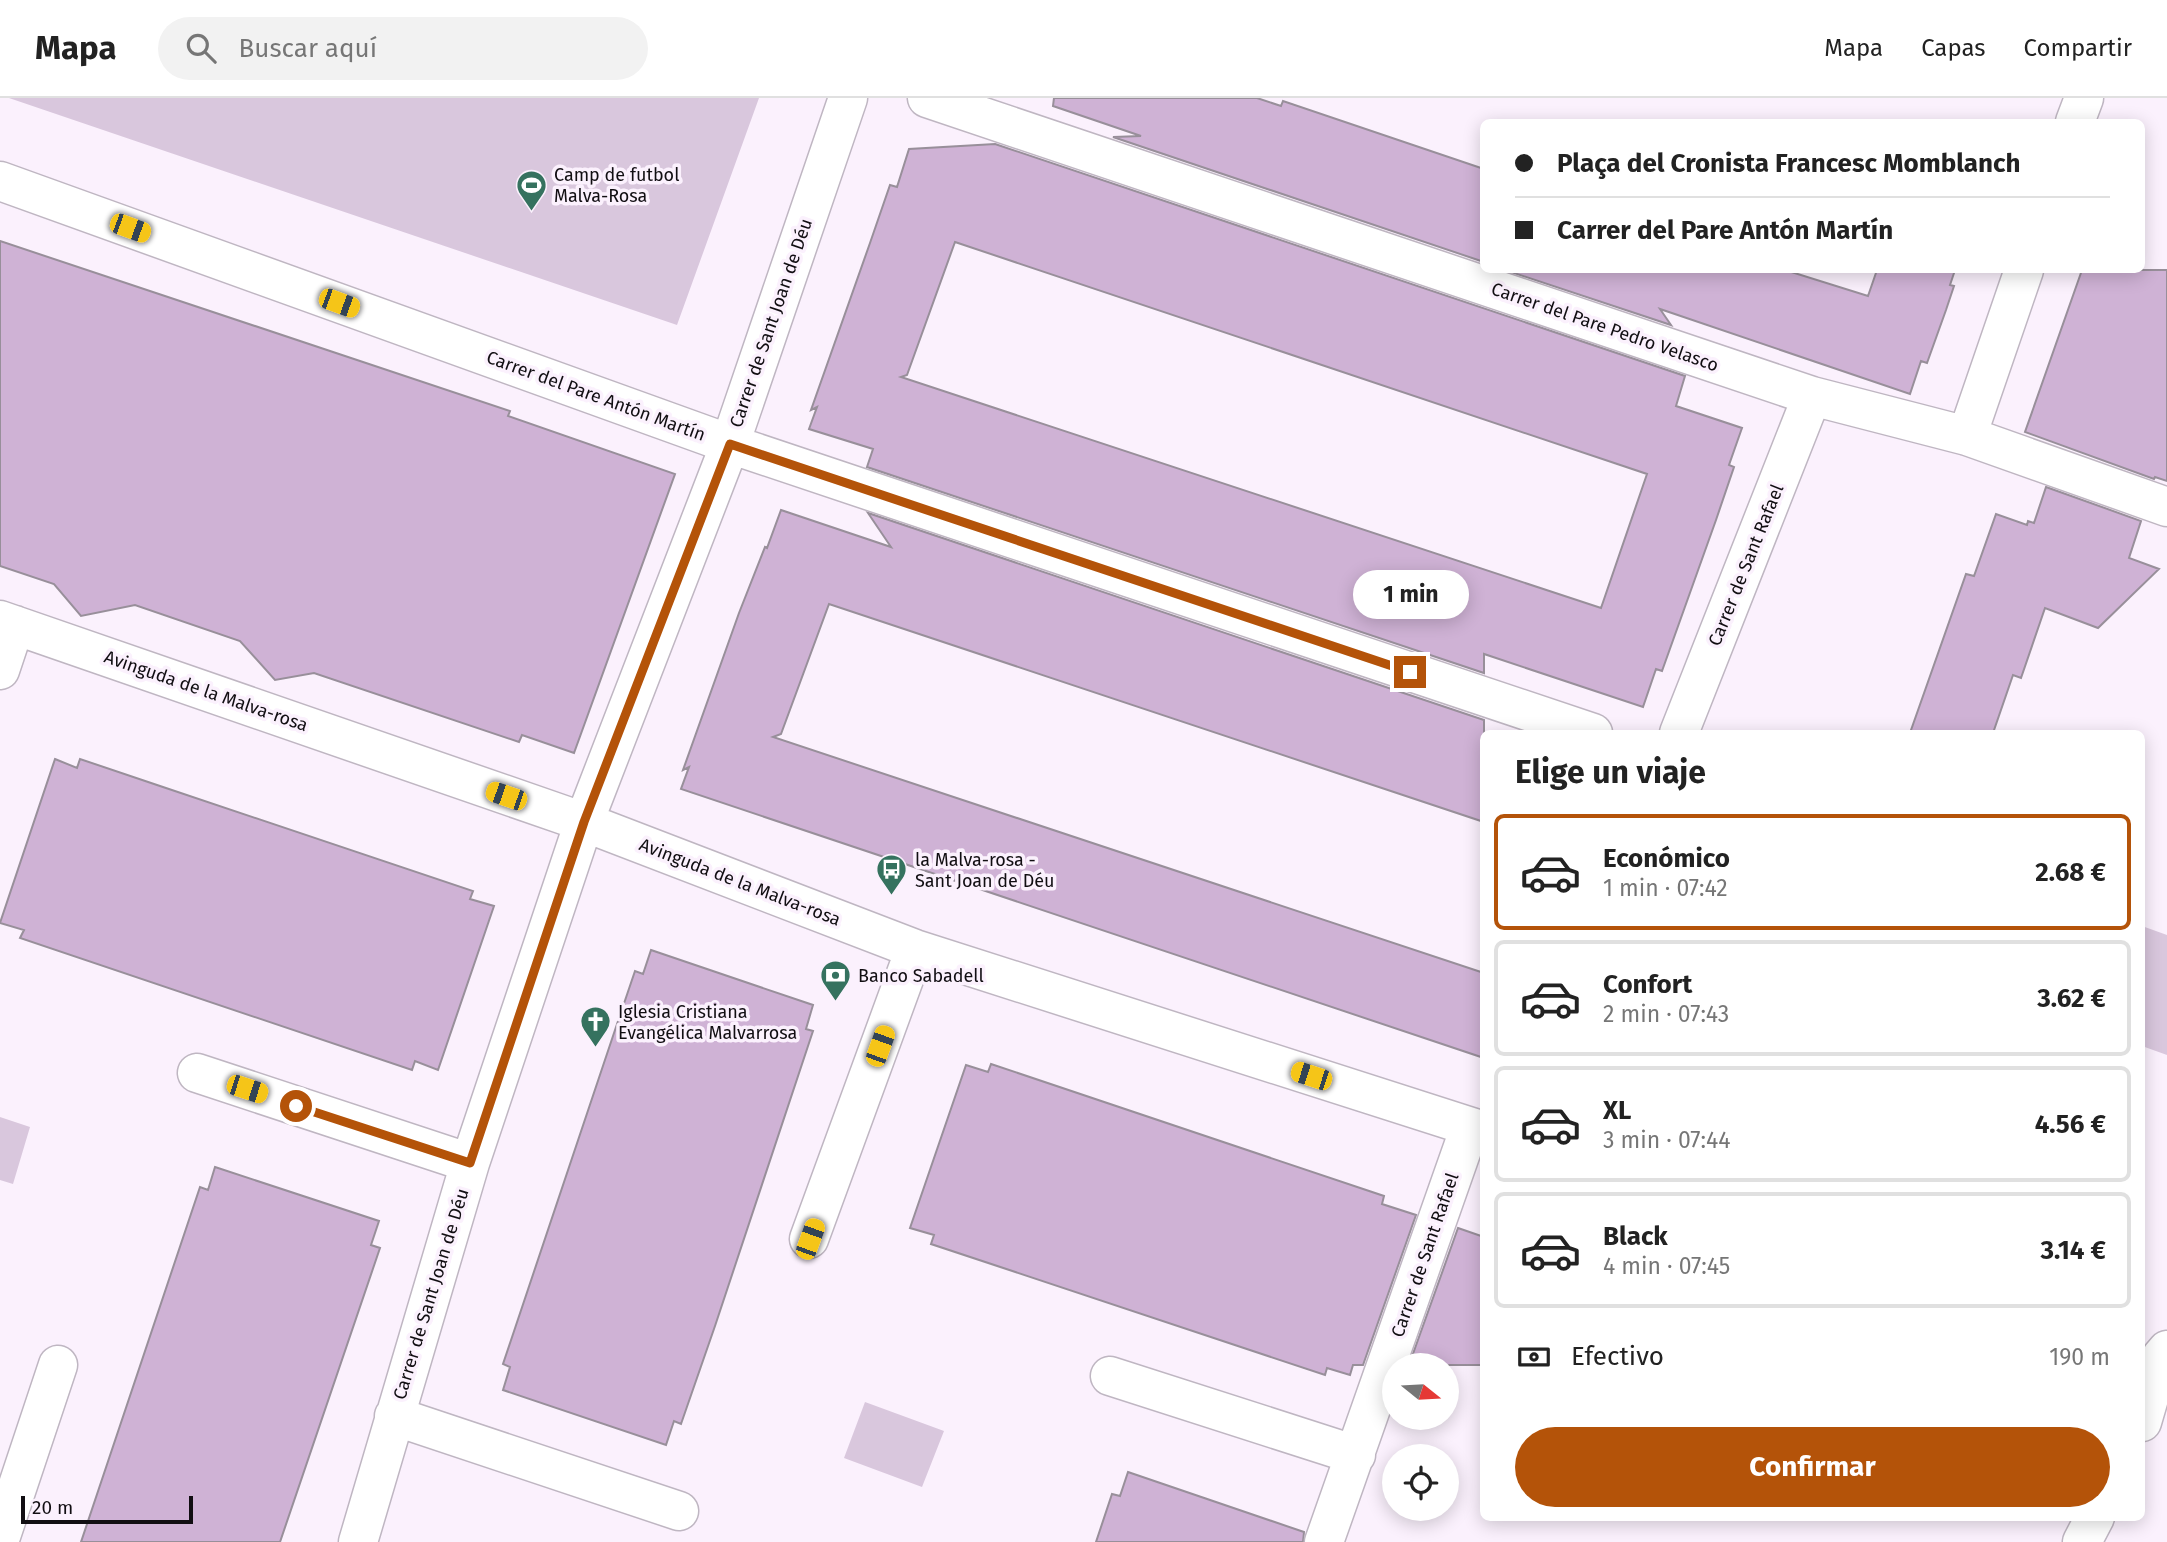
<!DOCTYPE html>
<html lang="es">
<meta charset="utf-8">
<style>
:root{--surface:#fff;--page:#f2f2f2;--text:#222;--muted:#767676;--line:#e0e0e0;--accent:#b45309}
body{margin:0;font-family:"Fira Sans",sans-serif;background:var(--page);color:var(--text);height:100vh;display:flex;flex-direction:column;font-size:26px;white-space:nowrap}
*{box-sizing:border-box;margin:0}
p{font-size:23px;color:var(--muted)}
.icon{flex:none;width:38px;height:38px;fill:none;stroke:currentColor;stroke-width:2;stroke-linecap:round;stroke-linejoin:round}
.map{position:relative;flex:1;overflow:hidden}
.side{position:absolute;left:1480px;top:632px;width:665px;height:791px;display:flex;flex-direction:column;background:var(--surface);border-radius:10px;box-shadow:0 4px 18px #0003}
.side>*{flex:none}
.banner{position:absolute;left:1480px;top:21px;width:665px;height:154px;border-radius:10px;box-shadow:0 4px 18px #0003;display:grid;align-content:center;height:154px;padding:0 35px;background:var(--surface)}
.needle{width:46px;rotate:108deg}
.fabs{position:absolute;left:1382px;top:1255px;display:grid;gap:14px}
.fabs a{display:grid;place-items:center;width:77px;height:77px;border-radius:50%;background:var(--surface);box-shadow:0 4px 18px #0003;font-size:35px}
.scale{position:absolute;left:21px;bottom:18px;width:172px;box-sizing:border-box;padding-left:7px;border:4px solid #110e12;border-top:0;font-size:19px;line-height:24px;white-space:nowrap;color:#110e12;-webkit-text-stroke:5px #fbf1fd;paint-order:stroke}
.end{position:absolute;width:32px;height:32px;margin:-16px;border:9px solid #b45309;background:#fff;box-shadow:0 0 0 4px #fff}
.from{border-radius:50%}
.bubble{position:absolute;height:49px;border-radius:24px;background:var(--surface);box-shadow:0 4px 18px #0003;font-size:23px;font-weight:700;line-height:49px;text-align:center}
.car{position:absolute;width:21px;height:42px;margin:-21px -10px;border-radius:9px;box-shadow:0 0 5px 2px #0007;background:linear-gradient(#f5c518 24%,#345 0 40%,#f5c518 0 76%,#345 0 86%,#f5c518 0)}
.banner b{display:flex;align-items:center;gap:24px;height:66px;font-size:26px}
.banner b+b{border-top:2px solid var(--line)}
.banner i{width:18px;height:18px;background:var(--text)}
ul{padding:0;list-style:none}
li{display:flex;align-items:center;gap:21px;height:116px;margin:0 14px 10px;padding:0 21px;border:4px solid var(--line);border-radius:10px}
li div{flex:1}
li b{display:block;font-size:26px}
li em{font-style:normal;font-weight:700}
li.current{border-color:var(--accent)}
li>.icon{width:63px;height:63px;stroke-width:1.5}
h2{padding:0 35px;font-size:32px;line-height:84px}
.pay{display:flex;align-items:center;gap:18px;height:77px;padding:0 35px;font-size:26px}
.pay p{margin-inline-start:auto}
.cta{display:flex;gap:14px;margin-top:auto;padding:14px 35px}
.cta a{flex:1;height:80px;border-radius:42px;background:var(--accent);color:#fff;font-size:28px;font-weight:700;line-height:80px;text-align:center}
header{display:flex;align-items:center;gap:42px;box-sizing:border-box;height:98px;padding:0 35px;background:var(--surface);border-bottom:2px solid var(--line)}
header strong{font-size:33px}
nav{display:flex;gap:38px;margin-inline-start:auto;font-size:24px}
.search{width:490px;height:63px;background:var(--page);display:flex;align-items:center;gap:18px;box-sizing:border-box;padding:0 24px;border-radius:38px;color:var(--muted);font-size:26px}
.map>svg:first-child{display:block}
</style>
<header>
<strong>Mapa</strong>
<div class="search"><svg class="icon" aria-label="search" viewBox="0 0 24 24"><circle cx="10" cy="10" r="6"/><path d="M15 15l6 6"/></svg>Buscar aquí</div>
<nav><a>Mapa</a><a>Capas</a><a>Compartir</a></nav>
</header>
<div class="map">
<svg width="2167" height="1444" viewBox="0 0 2167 1444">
<rect width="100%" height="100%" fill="#fbf1fd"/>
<!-- green -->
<path fill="#d9c7dd" d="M9 0H759L677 227Z
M2142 828 2167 837V957L2142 948Z
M0 1019 30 1029 13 1086 0 1082Z
M865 1304 944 1333 922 1389 844 1360Z"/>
<!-- building -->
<path fill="#cfb2d5" stroke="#988f9a" stroke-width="2" fill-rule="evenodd" d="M1054 0H1257L1281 8 1283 3 1484 71V164L1113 39 1141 38 1053 8Z
M995 46 1685 278 1676 308 1742 330 1729 367 1734 369 1716 422 1662 573 1656 571 1643 609 1484 556V575L867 369 873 351 809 331 817 309 811 312 870 145 890 87 897 89 909 51ZM955 144 1647 376 1601 510 901 279 907 277Z
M0 143 510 313 508 318 675 376 574 655 522 637 519 644 314 575 275 582 240 543 135 507 81 518 54 486 0 468Z
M1505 172H1785L1868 198 1877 172H1955L1950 187 1954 188 1946 212 1927 265 1921 263 1910 296 1660 211 1671 227Z
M2082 172H2167V383L2155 379 2154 381 2025 334Z
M2046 389 2141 423 2129 460 2159 471 2098 530 2045 510 2021 580 2013 577 1993 635H1910L1966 476 1974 478 1996 416 2027 427 2028 423 2034 425Z
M781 412 891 449 868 415 1484 622V724L829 506 781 636 773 639 1484 875V960L681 691 689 669 683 672 739 515 765 449 767 450Z
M55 661 77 670 80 661 160 688 473 793 470 801 494 808 438 972 415 963 412 972 20 840 24 832 0 825Z
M651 852 813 907 806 931 813 933 715 1228 681 1326 674 1323 666 1347 503 1292 510 1269 503 1266 614 935 635 873 643 876Z
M991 966 1384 1098 1382 1106 1416 1117 1363 1267H1353L1350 1277 1327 1270 1325 1277 931 1146 934 1137 910 1130 966 967 988 974Z
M215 1069 379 1123 371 1147 380 1150 280 1444H81L200 1089 208 1092Z
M1458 1130 1484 1139V1267H1409Z
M1128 1374 1304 1434 1303 1444H1096L1112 1396 1120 1398Z"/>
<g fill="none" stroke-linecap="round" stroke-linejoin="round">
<defs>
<path id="minor" d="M927 0 1812 298 1967 338 2167 409
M2075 24 2084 0
M0 83 730 346 1593 635
M1967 338 2024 172
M0 522 584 724 915 851 1484 1033
M0 572 15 527
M1679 635 1812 298
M197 975 470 1065
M809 1141 915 851
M1110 1278 1356 1357
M394 1318 679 1413
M2142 1324 2161 1259 2167 1252
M0 1441 58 1267
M358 1444 470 1065 584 724 730 346 848 0
M1324 1444 1470 1029
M2082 1444 2095 1419"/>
</defs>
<!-- minor casing -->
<use href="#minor" stroke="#bfb6c2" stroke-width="41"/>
<!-- minor -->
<use href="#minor" stroke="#fff" stroke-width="38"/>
</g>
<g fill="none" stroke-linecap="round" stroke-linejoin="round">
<!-- route -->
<path stroke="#b45309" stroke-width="9" d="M296 1008 470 1065 584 724 730 346 1410 574"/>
</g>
<!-- icons -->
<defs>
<symbol id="stadium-pin" viewBox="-11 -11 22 30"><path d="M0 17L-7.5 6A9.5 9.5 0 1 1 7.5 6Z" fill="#35725f" stroke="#fbf1fd"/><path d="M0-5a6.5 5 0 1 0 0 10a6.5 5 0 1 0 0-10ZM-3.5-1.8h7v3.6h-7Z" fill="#fff"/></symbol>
<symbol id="bus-pin" viewBox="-11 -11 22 30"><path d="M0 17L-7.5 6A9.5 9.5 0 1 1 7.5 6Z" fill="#35725f" stroke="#fbf1fd"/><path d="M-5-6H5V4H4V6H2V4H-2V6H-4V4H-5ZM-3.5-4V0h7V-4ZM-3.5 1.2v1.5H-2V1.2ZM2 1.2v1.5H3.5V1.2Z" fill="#fff"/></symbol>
<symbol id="bank-pin" viewBox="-11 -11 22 30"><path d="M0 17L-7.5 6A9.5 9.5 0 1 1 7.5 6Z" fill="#35725f" stroke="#fbf1fd"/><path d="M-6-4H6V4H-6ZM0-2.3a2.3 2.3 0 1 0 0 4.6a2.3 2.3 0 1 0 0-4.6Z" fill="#fff"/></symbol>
<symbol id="church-pin" viewBox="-11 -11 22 30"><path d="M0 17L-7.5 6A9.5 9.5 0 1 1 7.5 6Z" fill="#35725f" stroke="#fbf1fd"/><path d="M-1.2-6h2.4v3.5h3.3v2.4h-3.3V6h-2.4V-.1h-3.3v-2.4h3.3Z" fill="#fff"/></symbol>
</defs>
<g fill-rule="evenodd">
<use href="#stadium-pin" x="514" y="70" width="35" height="47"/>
<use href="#bus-pin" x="874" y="754" width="35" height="47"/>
<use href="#bank-pin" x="818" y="860" width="35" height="47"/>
<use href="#church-pin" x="578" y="906" width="35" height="47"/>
</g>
<g text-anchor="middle" stroke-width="7" stroke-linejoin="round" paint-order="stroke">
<!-- poi labels -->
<g font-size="18" fill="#110e12" stroke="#fbf1fd" text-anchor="start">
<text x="554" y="83">Camp de futbol<tspan x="554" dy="21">Malva-Rosa</tspan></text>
<text x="915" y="768">la Malva-rosa -<tspan x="915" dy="21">Sant Joan de Déu</tspan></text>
<text x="858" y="884">Banco Sabadell</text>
<text x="618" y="920">Iglesia Cristiana<tspan x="618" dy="21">Evangélica Malvarrosa</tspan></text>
</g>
<!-- street labels -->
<g font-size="18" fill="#110e12" stroke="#fbf1fd">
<text transform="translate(771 225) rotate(-71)" y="6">Carrer de Sant Joan de Déu</text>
<text transform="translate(1605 229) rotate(19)" y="6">Carrer del Pare Pedro Velasco</text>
<text transform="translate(596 298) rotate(20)" y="6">Carrer del Pare Antón Martín</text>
<text transform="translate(1746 467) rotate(-68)" y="6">Carrer de Sant Rafael</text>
<text transform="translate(206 593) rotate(19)" y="6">Avinguda de la Malva-rosa</text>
<text transform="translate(740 784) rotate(21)" y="6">Avinguda de la Malva-rosa</text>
<text transform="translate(1425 1157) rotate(-71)" y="6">Carrer de Sant Rafael</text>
<text transform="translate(431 1196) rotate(-73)" y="6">Carrer de Sant Joan de Déu</text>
</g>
</g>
</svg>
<div class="fabs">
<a><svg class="needle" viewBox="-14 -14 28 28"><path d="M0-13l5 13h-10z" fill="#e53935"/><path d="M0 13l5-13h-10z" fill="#767676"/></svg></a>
<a><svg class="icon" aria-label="locate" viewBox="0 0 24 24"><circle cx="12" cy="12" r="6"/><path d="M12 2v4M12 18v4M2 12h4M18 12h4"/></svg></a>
</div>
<div class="scale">20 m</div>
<i class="end from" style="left:296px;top:1008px"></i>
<i class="end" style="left:1410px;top:574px"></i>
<div class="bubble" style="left:1353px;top:472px;width:116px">1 min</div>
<i class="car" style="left:130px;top:130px;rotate:110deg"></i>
<i class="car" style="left:339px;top:205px;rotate:110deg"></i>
<i class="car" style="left:506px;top:698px;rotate:289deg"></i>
<i class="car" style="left:880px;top:948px;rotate:20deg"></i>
<i class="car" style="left:1311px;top:978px;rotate:288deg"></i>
<i class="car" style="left:247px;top:991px;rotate:108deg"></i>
<i class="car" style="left:810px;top:1141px;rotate:20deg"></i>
<div class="banner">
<b><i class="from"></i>Plaça del Cronista Francesc Momblanch</b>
<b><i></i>Carrer del Pare Antón Martín</b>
</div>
<section class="side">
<h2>Elige un viaje</h2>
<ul>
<li class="current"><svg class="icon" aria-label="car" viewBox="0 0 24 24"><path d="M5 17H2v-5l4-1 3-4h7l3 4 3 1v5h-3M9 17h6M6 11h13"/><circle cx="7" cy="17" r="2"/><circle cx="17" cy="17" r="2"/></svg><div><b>Económico</b><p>1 min · 07:42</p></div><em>2.68 €</em></li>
<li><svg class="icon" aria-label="car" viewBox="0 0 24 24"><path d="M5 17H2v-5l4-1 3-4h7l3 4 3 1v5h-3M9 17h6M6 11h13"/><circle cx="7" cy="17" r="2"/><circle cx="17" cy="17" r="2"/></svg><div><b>Confort</b><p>2 min · 07:43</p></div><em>3.62 €</em></li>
<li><svg class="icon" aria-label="car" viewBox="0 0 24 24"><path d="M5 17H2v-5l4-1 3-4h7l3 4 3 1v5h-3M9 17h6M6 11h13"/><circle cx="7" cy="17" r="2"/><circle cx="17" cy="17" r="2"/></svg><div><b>XL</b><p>3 min · 07:44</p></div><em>4.56 €</em></li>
<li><svg class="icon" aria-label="car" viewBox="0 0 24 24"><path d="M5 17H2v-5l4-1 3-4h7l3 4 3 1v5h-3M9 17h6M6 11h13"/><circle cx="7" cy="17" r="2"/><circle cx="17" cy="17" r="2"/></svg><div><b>Black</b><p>4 min · 07:45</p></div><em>3.14 €</em></li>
</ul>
<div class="pay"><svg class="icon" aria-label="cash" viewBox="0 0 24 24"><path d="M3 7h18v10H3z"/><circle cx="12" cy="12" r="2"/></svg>Efectivo<p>190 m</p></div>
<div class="cta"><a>Confirmar</a></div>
</section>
</div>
